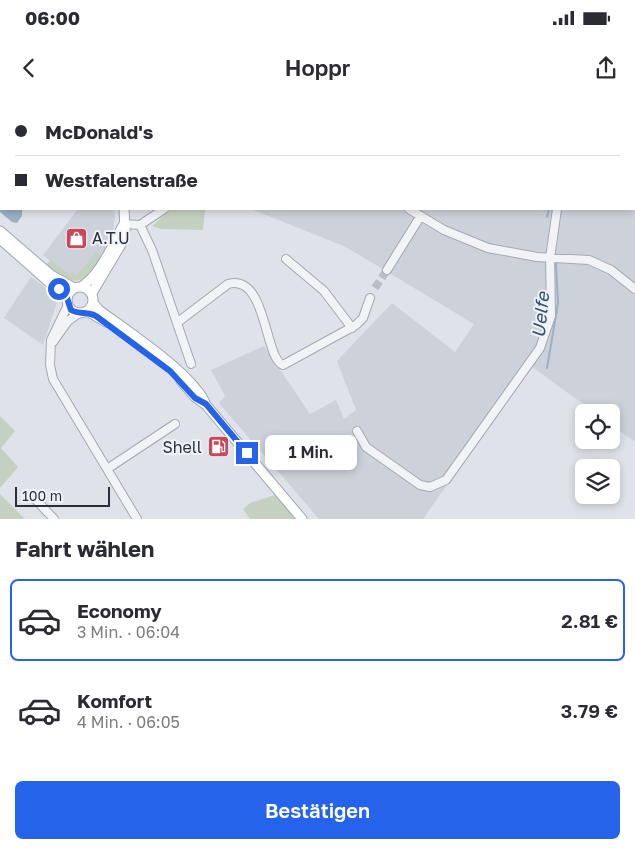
<!DOCTYPE html>
<html lang="de">
<meta charset="utf-8">
<style>
:root{--surface:#fff;--page:#f2f2f3;--text:#2b2b33;--muted:#7c7c81;--line:#e1e1e2;--accent:#2563eb}
body{margin:0;font-family:"Golos Text",sans-serif;background:var(--page);color:var(--text);height:100vh;display:flex;flex-direction:column;font-size:19px;white-space:nowrap}
*{box-sizing:border-box;margin:0}
p{font-size:16px;color:var(--muted)}
.icon{flex:none;width:28px;height:28px;fill:none;stroke:currentColor;stroke-width:2;stroke-linecap:round;stroke-linejoin:round}
.map{position:relative;height:419px;overflow:hidden}
.details{display:flex;flex-direction:column;background:var(--surface);flex:1}
.details>*{flex:none}
.hud{position:absolute;left:0px;top:0px;width:635px;height:110px;box-shadow:0 2px 8px #0003;display:grid;align-content:center;height:110px;padding:0 15px;background:var(--surface)}
.fabs{position:absolute;left:575px;top:304px;display:grid;gap:10px}
.fabs a{display:grid;place-items:center;width:45px;height:45px;border-radius:8px;background:var(--surface);box-shadow:0 2px 8px #0003;font-size:25px}
.scale{position:absolute;left:15px;bottom:12px;width:95px;box-sizing:border-box;padding-left:5px;border:2px solid #28303e;border-top:0;font-size:14px;line-height:18px;white-space:nowrap;color:#28303e;-webkit-text-stroke:4px #eef1f5;paint-order:stroke}
.end{position:absolute;width:22px;height:22px;margin:-11px;border:6px solid #2563eb;background:#fff;box-shadow:0 0 0 2px #fff}
.from{border-radius:50%}
.bubble{position:absolute;height:35px;border-radius:8px;background:var(--surface);box-shadow:0 2px 8px #0003;font-size:16px;font-weight:600;line-height:35px;text-align:center}
.hud b{display:flex;align-items:center;gap:18px;height:48px;font-size:19px}
.hud b+b{border-top:1px solid var(--line)}
.hud i{width:12px;height:12px;background:var(--text)}
ul{padding:0;list-style:none}
li{display:flex;align-items:center;gap:15px;height:82px;margin:0 10px 8px;padding:0 5px;border:2px solid transparent;border-radius:8px}
li div{flex:1}
li b{display:block;font-size:19px}
li em{font-style:normal;font-weight:600}
li.active{border-color:var(--accent)}
li>.icon{width:45px;height:45px;stroke-width:1.5}
h2{padding:0 15px;font-size:22px;line-height:60px}
.button{display:flex;gap:10px;margin-top:auto;padding:10px 15px}
.button a{flex:1;height:58px;border-radius:8px;background:var(--accent);color:#fff;font-size:20px;font-weight:600;line-height:58px;text-align:center}
.status{display:flex;justify-content:space-between;align-items:center;height:35px;padding:0 25px;background:var(--surface);direction:ltr}
.status svg{height:14px;fill:currentColor}
header{display:flex;justify-content:space-between;align-items:center;height:65px;padding:0 15px;background:var(--surface);font-size:22px;font-weight:600}
.map>svg:first-child{display:block}
</style>
<div class="status"><b>06:00</b><svg viewBox="0 0 49 12"><path d="M0 12V9h3v3zM5 12V6h3v6zM10 12V3h3v9zM15 12V0h3v12zM26 1h20v11H26zM47 4h2v5h-2z"/></svg></div>
<header><svg class="icon" aria-label="back" viewBox="0 0 24 24"><path d="M15 5l-7 7 7 7"/></svg>Hoppr<svg class="icon" aria-label="share" viewBox="0 0 24 24"><path d="M12 15V3M7 8l5-5 5 5M5 13v7h14v-7"/></svg></header>
<div class="map">
<svg width="635" height="419" viewBox="0 0 635 419">
<rect width="100%" height="100%" fill="#dfe2e8"/>
<!-- built -->
<path fill="#cdd1da" d="M154 0H635V342L611 325V312H594L531 266 423 419H319L219 303 225 296 211 270 264 246 310 314 336 300 344 319 356 310 337 261 392 203 455 252 474 224 346 147 251 109H634V1Z
M78 109H114L115 117 113 132 107 146 90 171 71 178 43 155Z
M31 177 49 190 58 199 43 245 4 218Z"/>
<!-- green -->
<path fill="#c4d1c0" d="M171 109H205L203 130 161 129 152 126Z
M97 151 102 157 83 180 67 181 46 164 51 160 70 175 73 171 77 175Z
M0 316 15 331 1 348 18 367 0 388Z
M0 394 25 419H0Z
M275 395 295 419H250L243 409 250 403Z"/>
<!-- water -->
<path fill="#9bb0c7" d="M0 94 1 109H22V116L17 123 12 122 0 112Z"/>
<g fill="none" stroke-linecap="round" stroke-linejoin="round">
<!-- stream -->
<path stroke="#9bb0c7" stroke-width="2" d="M559 1V0
M547 117 549 109
M547 268 558 203 556 164"/>
<!-- minor-tunnel -->
<path stroke="#babec6" stroke-width="8" stroke-dasharray="8 4" stroke-linecap="butt" d="M375 188 387 170"/>
<defs>
<path id="minor" d="M149 0 151 1
M594 0 597 1
M416 1V0
M634 13H635
M409 109 444 130 488 148 537 157 589 160 611 170 635 189
M124 124 140 125 164 109
M140 125 152 150 191 264
M286 159 324 191 352 228
M387 170 420 117
M68 205 51 240 50 265 53 279 137 419
M178 222 228 184C267 173 264 258 283 265L356 225 363 218 370 198
M53 242 68 221 79 213
M357 331 366 347 420 385 430 387 446 380 540 248 551 216 550 158 557 109
M107 369 175 324
M35 399 54 419"/>
<path id="major" d="M44 0 45 1
M0 131 51 175 74 188
M0 139 67 198
M67 200a13 13 0 1 1 26 0a13 13 0 1 1-26 0Z
M81 187C102 173 112 145 124 124
M92 193 123 141 125 130 124 109
M93 203 99 210C127 231 194 274 206 305L302 419
M87 211 106 222
M181 281 195 297 206 305"/>
</defs>
<!-- minor casing -->
<use href="#minor" stroke="#a4a9b2" stroke-width="10"/>
<!-- major casing -->
<use href="#major" stroke="#9ea6b3" stroke-width="11"/>
<!-- minor -->
<use href="#minor" stroke="#f1f3f6" stroke-width="8"/>
<!-- major -->
<use href="#major" stroke="#fff" stroke-width="9"/>
</g>
<g fill="none" stroke-linecap="round" stroke-linejoin="round">
<!-- route -->
<path stroke="#2563eb" stroke-width="6" d="M59 189 67 198 71 210C80 215 87 211 96 216L170 271 195 298 206 304 247 353"/>
</g>
<!-- icons -->
<defs>
<symbol id="shop-square" viewBox="-11 -11 22 22"><rect x="-9" y="-9" width="18" height="18" rx="4" fill="#ca4659" stroke="#eef1f5"/><path d="M-5-2.5h2.3a2.7 3.5 0 0 1 5.4 0H5L5.5 6h-11ZM-1.5-2.5h3a1.5 2.3 0 0 0-3 0Z" fill="#fff"/></symbol>
<symbol id="fuel-square" viewBox="-11 -11 22 22"><rect x="-9" y="-9" width="18" height="18" rx="4" fill="#ca4659" stroke="#eef1f5"/><path d="M-5.5-6h7V0h2V4h1.3V-2.5L3-4.5l.8-.8L6-3V5H2.5V1h-1V6h-7ZM-4.2-4.7v3.2H.2V-4.7Z" fill="#fff"/></symbol>
</defs>
<g fill-rule="evenodd">
<use href="#shop-square" x="64" y="126" width="25" height="25"/>
<use href="#fuel-square" x="206" y="334" width="25" height="25"/>
</g>
<g text-anchor="middle" stroke-width="4" stroke-linejoin="round" paint-order="stroke">
<!-- poi labels -->
<g font-size="16" fill="#28303e" stroke="#eef1f5" text-anchor="start">
<text x="92" y="144">A.T.U</text>
<text x="202" y="353" text-anchor="end">Shell</text>
</g>
<!-- water labels -->
<g font-size="18" font-style="italic" fill="#344e71" stroke="#eef1f5">
<text transform="translate(541 215) rotate(-84)" y="6">Uelfe</text>
</g>
</g>
</svg>
<div class="fabs">
<a><svg class="icon" aria-label="locate" viewBox="0 0 24 24"><circle cx="12" cy="12" r="6"/><path d="M12 2v4M12 18v4M2 12h4M18 12h4"/></svg></a>
<a><svg class="icon" aria-label="layers" viewBox="0 0 24 24"><path d="M12 4l9 5-9 5-9-5zM3 14l9 5 9-5"/></svg></a>
</div>
<div class="scale">100 m</div>
<i class="end from" style="left:59px;top:189px"></i>
<i class="end" style="left:247px;top:353px"></i>
<div class="bubble" style="left:265px;top:335px;width:92px">1 Min.</div>
<div class="hud">
<b><i class="from"></i>McDonald's</b>
<b><i></i>Westfalenstraße</b>
</div>
</div>
<section class="details">
<h2>Fahrt wählen</h2>
<ul>
<li class="active"><svg class="icon" aria-label="car" viewBox="0 0 24 24"><path d="M5 17H2v-5l4-1 3-4h7l3 4 3 1v5h-3M9 17h6M6 11h13"/><circle cx="7" cy="17" r="2"/><circle cx="17" cy="17" r="2"/></svg><div><b>Economy</b><p>3 Min. · 06:04</p></div><em>2.81 €</em></li>
<li><svg class="icon" aria-label="car" viewBox="0 0 24 24"><path d="M5 17H2v-5l4-1 3-4h7l3 4 3 1v5h-3M9 17h6M6 11h13"/><circle cx="7" cy="17" r="2"/><circle cx="17" cy="17" r="2"/></svg><div><b>Komfort</b><p>4 Min. · 06:05</p></div><em>3.79 €</em></li>
</ul>
<div class="button"><a>Bestätigen</a></div>
</section>
